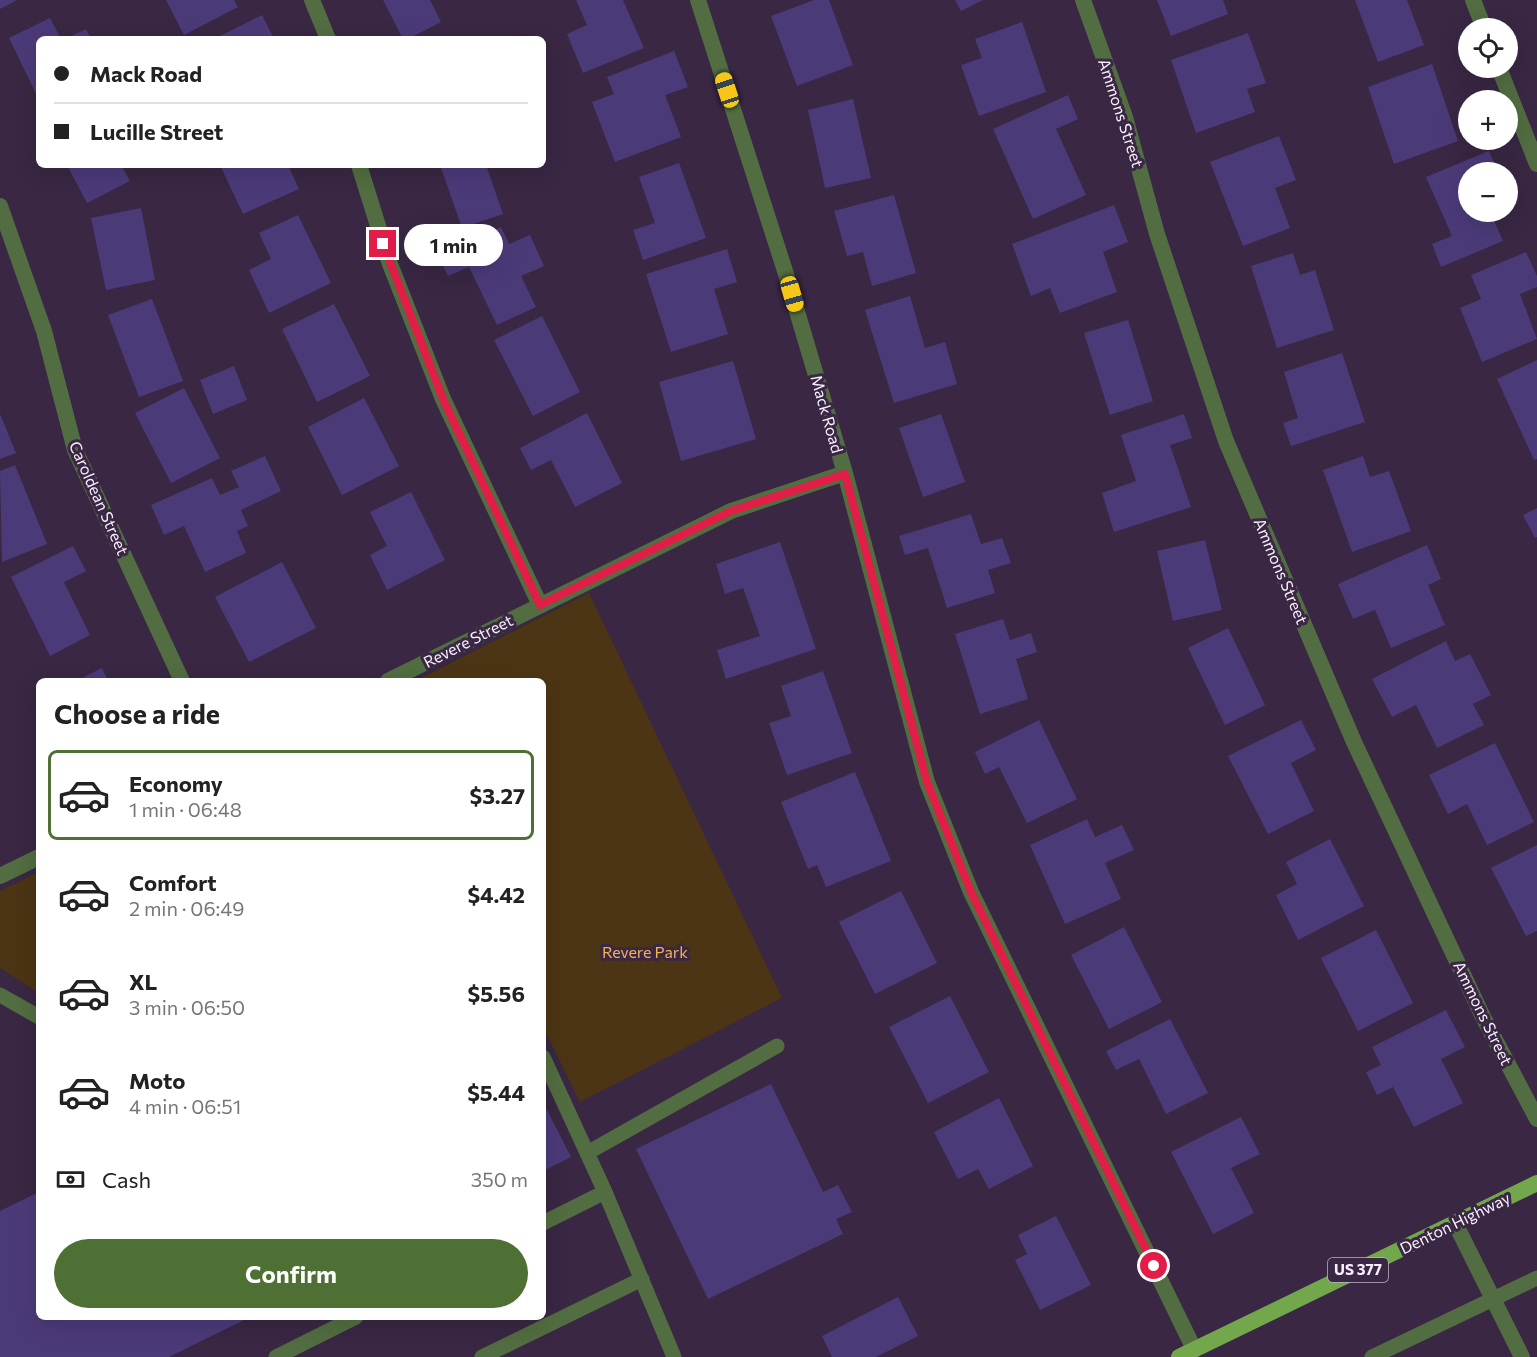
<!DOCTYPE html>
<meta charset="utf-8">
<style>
:root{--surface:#fff;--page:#f2f2f2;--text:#222;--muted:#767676;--line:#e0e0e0;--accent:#4f7035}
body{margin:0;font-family:Commissioner,sans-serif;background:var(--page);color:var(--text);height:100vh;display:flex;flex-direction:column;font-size:22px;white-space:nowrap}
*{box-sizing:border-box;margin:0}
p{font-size:20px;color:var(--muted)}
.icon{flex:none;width:33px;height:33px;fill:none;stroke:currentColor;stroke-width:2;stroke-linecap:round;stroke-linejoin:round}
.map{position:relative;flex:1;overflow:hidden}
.side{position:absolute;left:36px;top:678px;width:510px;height:642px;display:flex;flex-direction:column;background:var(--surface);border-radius:9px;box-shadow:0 6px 24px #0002}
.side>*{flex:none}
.top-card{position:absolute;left:36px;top:36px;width:510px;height:132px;border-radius:9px;box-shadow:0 6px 24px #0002;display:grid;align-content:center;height:132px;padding:0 18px;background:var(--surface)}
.buttons{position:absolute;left:1458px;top:18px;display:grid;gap:12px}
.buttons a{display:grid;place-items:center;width:60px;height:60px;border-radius:50%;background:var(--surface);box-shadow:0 6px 24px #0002;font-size:30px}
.end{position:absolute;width:27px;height:27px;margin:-14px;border:8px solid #e11d48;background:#fff;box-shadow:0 0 0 3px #fff}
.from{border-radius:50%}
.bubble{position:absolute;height:42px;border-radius:21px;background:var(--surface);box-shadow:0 6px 24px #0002;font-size:20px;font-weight:700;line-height:42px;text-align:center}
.car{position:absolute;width:18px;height:36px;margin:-18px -9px;border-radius:8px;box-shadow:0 0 4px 2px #0007;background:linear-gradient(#f5c518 24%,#345 0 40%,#f5c518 0 76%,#345 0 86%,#f5c518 0)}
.top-card b{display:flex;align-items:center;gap:21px;height:57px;font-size:22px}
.top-card b+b{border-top:2px solid var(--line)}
.top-card i{width:15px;height:15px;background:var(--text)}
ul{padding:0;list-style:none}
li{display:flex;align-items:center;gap:18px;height:90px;margin:0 12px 9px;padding:0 6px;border:3px solid transparent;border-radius:9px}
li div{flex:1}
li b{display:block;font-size:22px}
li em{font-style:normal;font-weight:700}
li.current{border-color:var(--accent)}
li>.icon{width:54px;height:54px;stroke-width:1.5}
h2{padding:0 18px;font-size:27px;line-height:72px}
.pay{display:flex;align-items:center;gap:15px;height:66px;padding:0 18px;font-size:22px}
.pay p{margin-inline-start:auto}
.action{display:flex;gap:12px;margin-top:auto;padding:12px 18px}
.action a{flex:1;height:69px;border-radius:36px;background:var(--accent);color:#fff;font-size:24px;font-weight:700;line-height:69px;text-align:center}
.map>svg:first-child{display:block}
</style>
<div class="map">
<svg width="1537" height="1357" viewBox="0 0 1537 1357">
<rect width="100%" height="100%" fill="#392743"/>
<!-- green -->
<path fill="#4c3514" d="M589 593 782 998 580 1102 543 1027V681H415Z
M39 872V993L0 968V891Z"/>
<!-- building -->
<path fill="#4b3a78" d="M0 0H17L0 9Z
M166 0H234L238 7 184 35Z
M383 0H430L441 22 408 39H403Z
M576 0H623L644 48 583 73 567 34 587 25Z
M814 0H829L853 65 797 86 771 16Z
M955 0H983L961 11Z
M1157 0H1223L1228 14 1171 36Z
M1355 0H1407L1424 45 1378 62Z
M262 15 274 39H214Z
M50 18 61 39H39V100L9 38Z
M1022 22 1046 92 979 116 961 65 982 58 975 39Z
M86 29 91 39H65Z
M1248 33 1266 83 1247 89 1255 112 1196 133 1171 60Z
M674 51 688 87 665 95 681 137 615 162 592 102 614 94 607 77Z
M1432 64 1458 141 1394 164 1368 87Z
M1068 95 1078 119 1056 129 1086 195 1033 219 993 129Z
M853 99 871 178 825 188 808 110Z
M1279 136 1296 180 1275 188 1290 228 1243 246 1210 162Z
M1489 151 1498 172H1468V212H1490L1503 241 1441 267 1432 244 1452 236 1426 177Z
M679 163 706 238 643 260 633 230 655 223 639 177Z
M67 165H121L130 181 87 203Z
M220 165H288L299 189 243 214Z
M440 165H486L503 214 462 228Z
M894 195 916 273 872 286 863 252 847 256 834 211Z
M1114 205 1128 242 1103 252 1117 292 1060 313 1050 288 1031 296 1012 244Z
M141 208 155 280 106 290 91 218Z
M298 215 331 283 269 313 249 270 271 259 259 233Z
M501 227 509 244 530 235 544 266 521 276 536 307 497 325 469 267 448 276 438 256Z
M727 249 737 282 714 289 728 334 671 352 646 274Z
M1526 252 1537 276V287L1520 294 1537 339 1482 362 1460 308 1481 299 1471 275Z
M1293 253 1300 275 1315 270 1334 330 1277 348 1251 266Z
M910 296 925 348 945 342 957 384 894 403 865 310Z
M152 299 183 381 139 397 108 315Z
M334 304 370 376 317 402 282 329Z
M542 316 580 392 533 416 494 340Z
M1128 320 1153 401 1110 415 1084 333Z
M1342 353 1365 422 1291 446 1283 423 1298 418 1284 372Z
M1537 360V459L1534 460 1497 379Z
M733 361 756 439 681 461 659 382Z
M234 366 247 400 213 414 200 380Z
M184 388 220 458 171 483 135 413Z
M364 398 399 466 342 495 308 427Z
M587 413 622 483 575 507 551 460 531 470 520 448Z
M0 414 16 453 0 459Z
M941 414 965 482 923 497 899 428Z
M1184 414 1192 438 1170 445 1191 507 1114 532 1102 493 1136 481 1121 435Z
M265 456 281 491 241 510 248 526 237 531 246 553 205 572 184 526 164 535 151 505 212 478 220 495 239 487 231 471Z
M1363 456 1370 477 1389 471 1411 531 1352 552 1323 470Z
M15 465 47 544 2 562 0 471Z
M411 492 445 560 387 590 370 555 387 546 370 512Z
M1537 508V537L1535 538 1523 515Z
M971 514 981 544 1002 538 1011 563 988 570 995 593 947 608 928 548 905 555 899 536Z
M1205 540 1222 610 1173 621 1157 551Z
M780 542 816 649 726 679 717 650 760 636 743 588 725 594 716 564Z
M1427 545 1441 579 1428 585 1445 625 1391 648 1375 610 1353 619 1338 584Z
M73 546 86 571 64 582 90 635 50 656 11 577Z
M282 562 316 628 249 662 215 597Z
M1003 619 1010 640 1031 633 1037 652 1016 659 1028 699 980 714 955 634Z
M1228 628 1265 705 1225 725 1188 648Z
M1446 641 1455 661 1470 654 1491 695 1473 704 1484 725 1437 748 1416 705 1392 717 1372 679Z
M102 668 108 681H76Z
M823 671 852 753 787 775 769 723 791 716 781 686Z
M1039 720 1077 799 1027 823 999 767 985 774 975 752Z
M1301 720 1316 750 1291 763 1314 811 1268 834 1228 756Z
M1495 743 1534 822 1487 845 1467 804 1448 814 1429 775Z
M855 772 891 861 826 887 817 865 808 869 781 802Z
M1087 819 1095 837 1122 825 1134 850 1105 863 1121 899 1065 924 1030 845Z
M1330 839 1364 906 1298 940 1276 895 1297 884 1286 862Z
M1537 845V931L1526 936 1491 868Z
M901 891 937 963 875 994 839 922Z
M1124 927 1162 1002 1109 1029 1071 955Z
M1376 930 1413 1003 1358 1031 1321 958Z
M950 996 989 1072 928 1103 889 1027Z
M1446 1010 1465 1047 1441 1059 1463 1103 1414 1127 1393 1087 1377 1095 1366 1072 1381 1065 1372 1047Z
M1170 1019 1208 1093 1166 1114 1139 1059 1116 1070 1106 1051Z
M771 1084 823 1192 838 1185 852 1212 836 1219 843 1234 708 1299 636 1149Z
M999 1098 1033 1166 989 1189 978 1169 958 1179 934 1132Z
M543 1102 571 1157 543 1171Z
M1241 1117 1260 1154 1231 1168 1254 1213 1213 1234 1171 1152Z
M39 1192V1317H250L169 1357H0V1211Z
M1056 1216 1091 1285 1040 1310 1015 1260 1027 1254 1018 1235Z
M898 1297 918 1336 876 1357H832L822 1336Z"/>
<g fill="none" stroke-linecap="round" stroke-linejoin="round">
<!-- service -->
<path stroke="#526d41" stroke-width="15" d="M0 995 39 1017
M543 1057 605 1192
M587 1153 777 1046
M543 1223 605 1192 674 1357
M276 1357 356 1317
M482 1357 642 1279
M1372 1357 1537 1278"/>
<!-- minor -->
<path stroke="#526d41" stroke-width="16" d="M312 0 328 39
M698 0 785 271 845 473 927 782 971 892 1194 1349
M1083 0 1125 117 1157 234 1226 441 1354 742 1483 1017 1537 1119
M1473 0 1484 28
M1499 68 1537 164
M359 165 390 264 443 399 540 605
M0 206 44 331 75 450 182 681
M388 681 731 511 845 473
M0 876 39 857
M1455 1223 1522 1357"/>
<!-- primary -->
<path stroke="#72a84b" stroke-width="16" d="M1179 1357 1537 1183"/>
</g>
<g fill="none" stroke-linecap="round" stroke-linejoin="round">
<!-- route -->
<path stroke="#e11d48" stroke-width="8" d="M383 244 443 399 540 605 731 511 845 474 927 782 971 892 1154 1266"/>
</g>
<g text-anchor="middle" stroke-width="6" stroke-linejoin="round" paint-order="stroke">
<!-- shield labels -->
<rect fill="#392743" stroke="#bfb3c6" stroke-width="1.5" x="1328" y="1258" width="60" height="24" rx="4.5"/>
<g font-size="15" font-weight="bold" fill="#f9effe">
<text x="1358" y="1275">US 377</text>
</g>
<!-- street labels -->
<g font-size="16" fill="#f9effe" stroke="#392743">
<text transform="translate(1121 113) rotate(72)" y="6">Ammons Street</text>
<text transform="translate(827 414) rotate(74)" y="6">Mack Road</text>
<text transform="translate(99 498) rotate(66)" y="6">Caroldean Street</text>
<text transform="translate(1281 571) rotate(67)" y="6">Ammons Street</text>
<text transform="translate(468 641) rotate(-27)" y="6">Revere Street</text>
<text transform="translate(1483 1013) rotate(64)" y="6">Ammons Street</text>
<text transform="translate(1455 1223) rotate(-26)" y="6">Denton Highway</text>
</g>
<!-- park labels -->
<g font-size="16" fill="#f1b155" stroke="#392743">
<text x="645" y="958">Revere Park</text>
</g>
</g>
</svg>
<div class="buttons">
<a><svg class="icon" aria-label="locate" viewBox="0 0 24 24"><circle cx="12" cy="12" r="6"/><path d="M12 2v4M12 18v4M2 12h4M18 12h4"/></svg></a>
<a>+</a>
<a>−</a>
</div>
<i class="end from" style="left:1154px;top:1266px"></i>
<i class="end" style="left:383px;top:244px"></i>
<div class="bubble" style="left:404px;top:224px;width:99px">1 min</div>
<i class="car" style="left:727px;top:90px;rotate:342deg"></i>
<i class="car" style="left:792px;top:294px;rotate:164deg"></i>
<div class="top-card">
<b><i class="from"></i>Mack Road</b>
<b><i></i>Lucille Street</b>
</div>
<section class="side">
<h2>Choose a ride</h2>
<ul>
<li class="current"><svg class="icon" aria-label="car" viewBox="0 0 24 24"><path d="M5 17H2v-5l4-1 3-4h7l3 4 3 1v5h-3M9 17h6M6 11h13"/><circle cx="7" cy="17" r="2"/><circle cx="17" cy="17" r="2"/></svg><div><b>Economy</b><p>1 min · 06:48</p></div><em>$3.27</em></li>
<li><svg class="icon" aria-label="car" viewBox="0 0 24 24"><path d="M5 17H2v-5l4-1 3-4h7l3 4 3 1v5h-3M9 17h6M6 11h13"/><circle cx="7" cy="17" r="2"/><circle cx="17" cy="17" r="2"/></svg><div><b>Comfort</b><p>2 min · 06:49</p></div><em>$4.42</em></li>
<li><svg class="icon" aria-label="car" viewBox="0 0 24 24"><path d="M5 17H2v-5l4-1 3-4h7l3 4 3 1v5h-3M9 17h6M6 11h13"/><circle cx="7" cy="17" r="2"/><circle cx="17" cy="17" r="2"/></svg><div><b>XL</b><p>3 min · 06:50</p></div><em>$5.56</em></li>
<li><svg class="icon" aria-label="car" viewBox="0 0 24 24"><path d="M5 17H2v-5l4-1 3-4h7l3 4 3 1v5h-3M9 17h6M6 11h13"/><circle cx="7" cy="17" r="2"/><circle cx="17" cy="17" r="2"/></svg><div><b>Moto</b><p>4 min · 06:51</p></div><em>$5.44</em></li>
</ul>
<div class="pay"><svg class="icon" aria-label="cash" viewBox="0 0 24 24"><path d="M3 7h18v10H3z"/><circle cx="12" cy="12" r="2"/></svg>Cash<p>350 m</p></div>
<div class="action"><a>Confirm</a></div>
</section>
</div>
